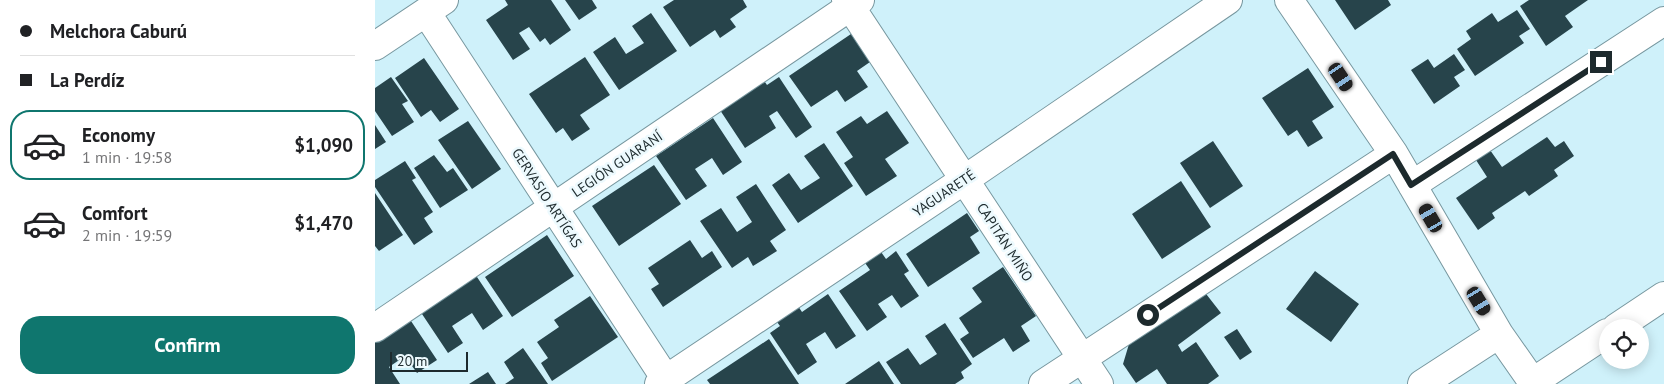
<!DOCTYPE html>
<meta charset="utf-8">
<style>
:root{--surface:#fff;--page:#f6f6f6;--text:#202124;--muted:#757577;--line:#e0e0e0;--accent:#0f766e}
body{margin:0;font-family:"PT Sans",sans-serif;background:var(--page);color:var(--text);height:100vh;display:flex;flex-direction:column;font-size:19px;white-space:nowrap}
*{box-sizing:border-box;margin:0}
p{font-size:16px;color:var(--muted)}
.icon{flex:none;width:28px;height:28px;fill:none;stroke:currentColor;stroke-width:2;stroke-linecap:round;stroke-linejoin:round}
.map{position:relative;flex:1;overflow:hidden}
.sheet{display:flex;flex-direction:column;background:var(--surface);width:375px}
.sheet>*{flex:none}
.top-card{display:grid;align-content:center;height:110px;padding:0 20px;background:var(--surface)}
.fabs{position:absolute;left:1224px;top:319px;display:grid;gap:10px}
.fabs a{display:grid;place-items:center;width:50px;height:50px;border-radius:50%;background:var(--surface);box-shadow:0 2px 12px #0003;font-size:25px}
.scale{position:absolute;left:15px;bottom:12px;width:78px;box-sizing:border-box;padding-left:5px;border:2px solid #1d2a2d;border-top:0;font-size:14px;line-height:18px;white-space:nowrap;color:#1d2a2d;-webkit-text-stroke:4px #edfafe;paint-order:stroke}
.end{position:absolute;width:22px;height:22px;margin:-11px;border:6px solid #1d2a2d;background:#fff;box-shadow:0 0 0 2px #fff}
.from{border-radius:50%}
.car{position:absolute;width:15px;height:30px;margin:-15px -8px;border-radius:6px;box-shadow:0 0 4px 1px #0007;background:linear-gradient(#222 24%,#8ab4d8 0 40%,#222 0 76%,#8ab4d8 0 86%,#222 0)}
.top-card b{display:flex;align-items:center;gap:18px;height:48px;font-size:19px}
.top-card b+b{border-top:1px solid var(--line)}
.top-card i{width:12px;height:12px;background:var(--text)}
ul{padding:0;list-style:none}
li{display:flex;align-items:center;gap:15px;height:70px;margin:0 10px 8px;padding:0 10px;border:2px solid transparent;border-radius:20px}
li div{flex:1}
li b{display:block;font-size:19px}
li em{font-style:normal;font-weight:800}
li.on{border-color:var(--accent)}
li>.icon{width:45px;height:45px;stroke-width:1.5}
.cta{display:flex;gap:10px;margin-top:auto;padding:10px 20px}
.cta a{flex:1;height:58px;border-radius:20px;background:var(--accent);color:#fff;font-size:20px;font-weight:800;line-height:58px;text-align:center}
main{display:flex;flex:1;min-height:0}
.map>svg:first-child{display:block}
</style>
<main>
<section class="sheet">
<div class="top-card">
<b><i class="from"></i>Melchora Caburú</b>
<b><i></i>La Perdíz</b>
</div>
<ul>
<li class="on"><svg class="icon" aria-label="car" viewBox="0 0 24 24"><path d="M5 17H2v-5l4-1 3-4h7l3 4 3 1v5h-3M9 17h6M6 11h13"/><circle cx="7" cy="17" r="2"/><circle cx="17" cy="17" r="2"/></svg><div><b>Economy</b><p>1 min · 19:58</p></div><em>$1,090</em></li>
<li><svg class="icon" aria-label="car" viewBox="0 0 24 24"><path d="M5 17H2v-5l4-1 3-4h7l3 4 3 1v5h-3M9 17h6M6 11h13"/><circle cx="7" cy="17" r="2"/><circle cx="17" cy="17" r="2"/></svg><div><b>Comfort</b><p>2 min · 19:59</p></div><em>$1,470</em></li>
</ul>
<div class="cta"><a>Confirm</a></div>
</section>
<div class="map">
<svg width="1289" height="384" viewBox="0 0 1289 384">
<rect width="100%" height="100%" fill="#cff1fa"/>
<!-- building -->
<path fill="#27444b" d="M130 0H176L196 30 175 45 170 38 165 42 154 27 144 33 155 49 138 60 111 20 133 5Z
M190 0H217L222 8 204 20Z
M299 0H368L372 7 355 19 361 27 345 38 340 30 315 47 288 7Z
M960 0H1013L1016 5 980 30Z
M1154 0H1213L1190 16 1198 27 1171 46 1145 6Z
M1142 10 1155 29 1144 36 1149 43 1100 76 1082 49 1096 39 1091 31 1117 13 1123 22Z
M276 13 302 51 244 90 218 52 240 37 251 54 269 43 257 26Z
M476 34 495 62 482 71 493 87 470 102 462 90 436 107 414 76Z
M1079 54 1090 70 1079 77 1085 86 1059 104 1036 70 1053 59 1059 68Z
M210 57 235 95 205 115 215 129 197 141 188 128 181 133 154 94Z
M49 58 84 109 65 122 56 110 46 117 20 78Z
M933 68 959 107 937 121 948 138 933 147 922 130 913 136 887 98Z
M385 75 392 85 404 77 437 127 421 138 402 111 394 116 401 128 370 148 341 104Z
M16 77 33 101 27 104 39 122 17 136 0 111V88Z
M512 111 534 143 510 159 522 176 491 196 469 163 478 157 461 132 486 116 492 124Z
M338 118 367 162 348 175 337 158 320 169 332 186 311 200 281 156Z
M93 121 126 169 97 189 63 140Z
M0 125 11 142 0 149Z
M1172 137 1180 147 1189 141 1199 156 1179 170 1183 176 1154 196 1150 191 1117 213 1120 218 1103 230 1081 198 1112 177 1101 160 1115 150 1127 167Z
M838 141 868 186 835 208 805 163Z
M449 143 478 186 423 223 397 185 414 173 426 190 445 178 429 156Z
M59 155 72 172 78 168 93 190 65 208 39 168Z
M30 161 41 178 37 180 58 212 49 218 58 232 39 245 0 187V180Z
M279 165 306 204 244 246 217 206Z
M806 181 836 227 787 259 757 214Z
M381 184 411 230 395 241 402 251 378 266 373 257 357 268 325 221 346 208 362 232 377 222 361 197Z
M0 193 28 235 4 251 0 246Z
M592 213 604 231 595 237 605 253 553 287 531 254Z
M172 235 199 276 137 317 110 277Z
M315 240 327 258 337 251 347 267 288 307 276 289 284 284 273 268Z
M504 249 511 259 521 251 534 271 529 274 544 296 526 308 517 295 503 304 512 317 492 331 464 291 495 270 488 260Z
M628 267 661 316 646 326 655 341 638 352 629 338 598 358 585 339 594 333 584 318 607 302 597 288Z
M940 271 984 304 956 342 911 309Z
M100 274 128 316 108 330 97 313 77 326 88 343 73 353 45 311Z
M828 290 846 313 803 345 807 352 821 342 844 376 833 384H792L782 369 761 383 748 364 754 344Z
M453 294 481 336 461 349 450 332 431 344 442 362 423 375 395 333 405 326 399 318 421 303 427 312Z
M215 296 243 337 177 381 166 363 173 358 162 342 184 327 179 320Z
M34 318 62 360 42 373 30 356 14 367 25 384H0V341Z
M570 323 597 364 586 372 589 378 580 384H526L511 362 533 348 545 365 562 354 550 336Z
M862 329 877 352 865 360 849 337Z
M394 339 424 384H335L332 380Z
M148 348 173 384H130L139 378 129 362Z
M504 361 519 384H470Z
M113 372 121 384H94Z"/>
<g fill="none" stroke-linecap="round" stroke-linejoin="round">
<defs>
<path id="minor" d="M471 0 724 384
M914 0 1019 154 1124 334 1159 384
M51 12 294 384
M0 46 69 0
M1037 185 1289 21
M0 328 485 0
M1241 328 1289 296
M1158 382 1232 333
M284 384 589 180 853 0
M668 384 1019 154
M1047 384 1124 334"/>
</defs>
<!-- minor casing -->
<use href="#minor" stroke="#77979f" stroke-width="30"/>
<!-- minor -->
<use href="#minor" stroke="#fff" stroke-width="28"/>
</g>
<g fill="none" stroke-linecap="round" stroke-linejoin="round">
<!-- route -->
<path stroke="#1d2a2d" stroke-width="6" d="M773 315 1018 154 1036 185 1226 62"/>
</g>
<g text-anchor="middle" stroke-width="5" stroke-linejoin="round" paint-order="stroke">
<!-- street labels -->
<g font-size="14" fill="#1d2a2d" stroke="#edfafe">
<text transform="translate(242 164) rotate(-34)" y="5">LEGIÓN GUARANÍ</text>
<text transform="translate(569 193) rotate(-34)" y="5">YAGUARETÉ</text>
<text transform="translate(172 198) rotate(57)" y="5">GERVASIO ARTÍGAS</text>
<text transform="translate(630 242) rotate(57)" y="5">CAPITÁN MIÑO</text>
</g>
</g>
</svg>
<div class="fabs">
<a><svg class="icon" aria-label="locate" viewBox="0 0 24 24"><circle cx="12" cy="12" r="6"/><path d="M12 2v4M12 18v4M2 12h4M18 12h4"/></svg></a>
</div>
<div class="scale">20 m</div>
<i class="end from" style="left:773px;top:315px"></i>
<i class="end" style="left:1226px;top:62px"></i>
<i class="car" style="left:966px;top:77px;rotate:146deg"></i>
<i class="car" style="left:1056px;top:218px;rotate:330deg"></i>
<i class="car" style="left:1104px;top:301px;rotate:149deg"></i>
</div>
</main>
